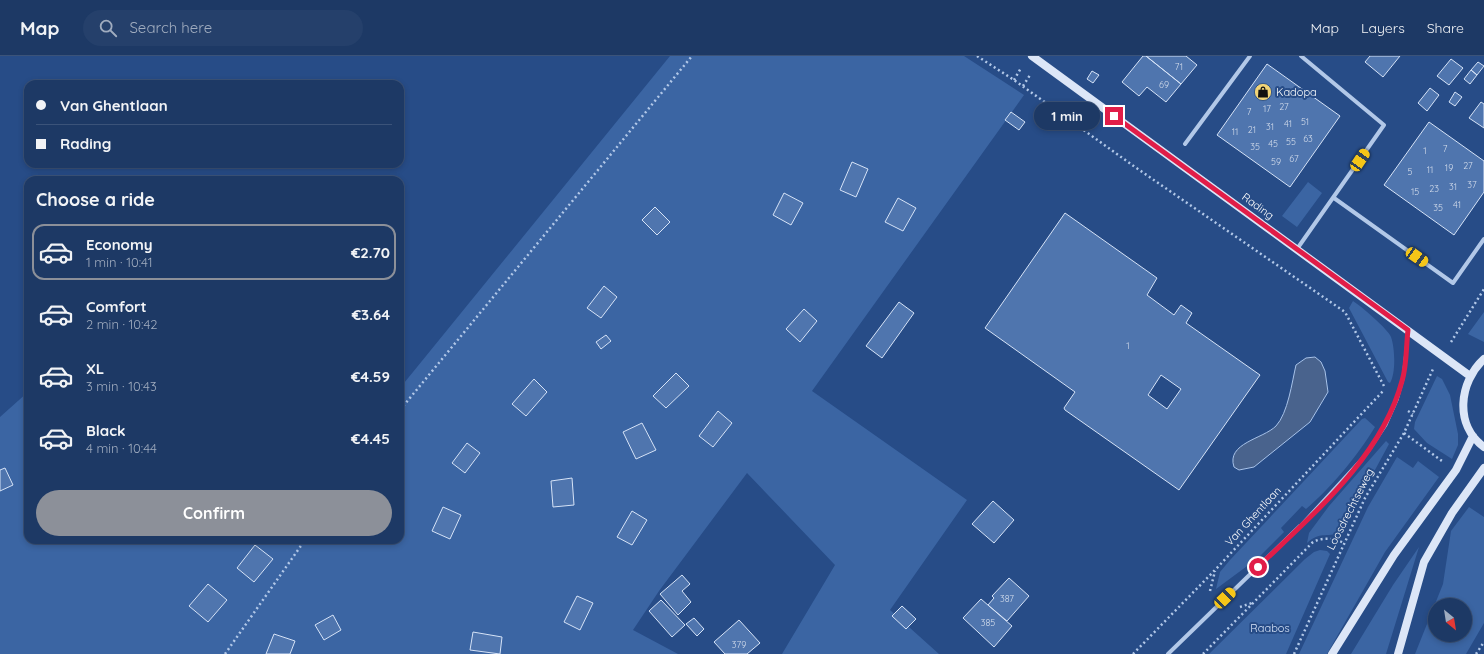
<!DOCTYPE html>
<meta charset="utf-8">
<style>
:root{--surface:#1d3965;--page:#25406b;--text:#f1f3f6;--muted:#a0acbf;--line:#3b5379;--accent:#8c9099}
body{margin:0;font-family:Quicksand,sans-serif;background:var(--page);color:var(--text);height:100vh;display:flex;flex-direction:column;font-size:15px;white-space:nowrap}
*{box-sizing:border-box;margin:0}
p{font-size:13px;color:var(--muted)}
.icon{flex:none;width:22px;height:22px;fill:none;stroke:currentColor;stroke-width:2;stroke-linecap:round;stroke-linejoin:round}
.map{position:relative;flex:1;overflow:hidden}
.side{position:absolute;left:24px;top:120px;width:380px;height:368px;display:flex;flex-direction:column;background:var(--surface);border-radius:12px;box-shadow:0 2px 6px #0003,0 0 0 1px var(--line)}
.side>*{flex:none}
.hud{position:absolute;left:24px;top:24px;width:380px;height:88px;border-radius:12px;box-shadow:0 2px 6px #0003,0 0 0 1px var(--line);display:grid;align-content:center;height:88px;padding:0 12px;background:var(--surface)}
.needle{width:26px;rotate:150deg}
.tools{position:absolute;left:1428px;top:542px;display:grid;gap:8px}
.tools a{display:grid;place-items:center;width:44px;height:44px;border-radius:50%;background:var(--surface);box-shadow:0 2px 6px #0003,0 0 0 1px var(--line);font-size:20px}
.end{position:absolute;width:18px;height:18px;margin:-9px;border:5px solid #e11d48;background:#fff;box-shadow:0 0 0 2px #fff}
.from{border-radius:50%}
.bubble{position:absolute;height:28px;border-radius:14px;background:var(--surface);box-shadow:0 2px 6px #0003,0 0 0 1px var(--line);font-size:13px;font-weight:800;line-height:28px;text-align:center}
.car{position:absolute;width:12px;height:24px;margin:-12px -6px;border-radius:5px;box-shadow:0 0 3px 1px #0007;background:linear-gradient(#f5c518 24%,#345 0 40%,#f5c518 0 76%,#345 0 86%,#f5c518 0)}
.hud b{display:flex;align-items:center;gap:14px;height:38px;font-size:15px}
.hud b+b{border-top:1px solid var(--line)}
.hud i{width:10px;height:10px;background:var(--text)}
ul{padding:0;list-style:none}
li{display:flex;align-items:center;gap:12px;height:56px;margin:0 8px 6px;padding:0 4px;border:2px solid transparent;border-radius:12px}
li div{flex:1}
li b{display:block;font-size:15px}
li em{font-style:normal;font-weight:800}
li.current{border-color:var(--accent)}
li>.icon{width:36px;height:36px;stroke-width:1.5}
h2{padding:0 12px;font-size:18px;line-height:48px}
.action{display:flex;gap:8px;margin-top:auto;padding:8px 12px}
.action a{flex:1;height:46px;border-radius:24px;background:var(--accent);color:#fff;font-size:16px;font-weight:800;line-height:46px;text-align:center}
header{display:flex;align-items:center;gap:24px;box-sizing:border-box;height:56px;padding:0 20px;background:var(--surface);border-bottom:1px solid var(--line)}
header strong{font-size:19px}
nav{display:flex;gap:22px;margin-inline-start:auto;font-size:14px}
.search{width:280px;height:36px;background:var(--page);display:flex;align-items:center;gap:10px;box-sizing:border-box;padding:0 14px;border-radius:22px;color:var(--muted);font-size:15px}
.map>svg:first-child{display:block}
</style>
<header>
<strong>Map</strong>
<div class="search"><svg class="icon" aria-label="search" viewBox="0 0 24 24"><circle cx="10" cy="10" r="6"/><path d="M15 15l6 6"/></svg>Search here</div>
<nav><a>Map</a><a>Layers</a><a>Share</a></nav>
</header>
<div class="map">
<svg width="1484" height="598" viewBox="0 0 1484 598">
<rect width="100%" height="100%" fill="#274c87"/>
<!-- green -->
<path fill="#3b65a3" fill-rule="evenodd" d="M670 0H964L1024 39 812 335 967 444 890 554 939 598H782L835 509 747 417 659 535 633 574 678 598H0V361L28 336V484H400V332Z
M1308 126 1322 137 1297 171 1282 160Z
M1353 245C1361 250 1388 273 1391 281 1395 292 1396 317 1390 327L1388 326 1349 252Z
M1484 256V286L1468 278Z
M1437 320 1442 323 1450 339 1458 378V389L1452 403 1427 387 1414 373 1415 366Z
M1365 362 1375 371C1358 399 1331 432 1306 453L1302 450 1281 472 1284 476 1258 502 1216 533 1220 516 1230 504 1362 363Z
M1386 385 1389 388 1342 475C1329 483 1321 474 1307 487L1309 477 1329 450Z
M1397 401 1413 412 1418 405 1439 421 1385 496 1327 598H1299L1368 451Z
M1469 451 1484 461V567L1466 598H1415L1443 528 1451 475ZM1435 549H1465V579H1435Z
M1419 491 1386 598H1351L1393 529Z
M1320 494 1327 495 1330 498 1286 598H1209L1305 503 1314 496Z"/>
<!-- water -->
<path fill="#49638d" stroke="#a7c2e9" d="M1315 301 1321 306 1325 315 1328 336 1310 366 1254 411 1239 414 1234 411C1226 387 1263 383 1276 370 1288 357 1292 326 1296 309L1306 302Z"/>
<!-- building -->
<path fill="#4f75ae" stroke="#d6e3f7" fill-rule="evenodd" d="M1143 0H1146L1181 28 1166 46 1147 31 1139 40 1122 26Z
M1146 0H1186L1197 9 1181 28Z
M1370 0H1400L1383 21 1365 6Z
M1451 3 1463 12 1449 29 1437 20Z
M1478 6 1484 10 1477 19 1471 14Z
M1267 8 1340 60 1290 131 1217 79Z
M1471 14 1477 19 1470 28 1464 23Z
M1092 15 1099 19 1093 27 1087 23Z
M1430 32 1439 39 1427 55 1418 47Z
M1455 36 1462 41 1455 50 1449 46Z
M1481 46 1484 48V72L1469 62Z
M1011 56 1025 66 1019 74 1005 64Z
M1429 66 1484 105V136L1454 179 1384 129Z
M852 106 868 113 856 141 840 134Z
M784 137 803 147 791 169 773 159Z
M898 142 916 152 903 175 885 166Z
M655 151 670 166 657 179 642 164Z
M1065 157 1157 222 1147 239 1174 259 1181 249 1192 257 1186 267 1260 319 1179 434 1065 354 1064 352 1075 336 985 272ZM1161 319 1181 333 1167 353 1148 339Z
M604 230 617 241 601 262 587 252Z
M899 246 914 257 882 302 866 290Z
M804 253 817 265 800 286 786 273Z
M606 279 611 285 601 293 596 286Z
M676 317 689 330 666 352 653 340Z
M534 323 547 336 526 360 512 348Z
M718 355 732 367 713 391 699 380Z
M642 367 656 394 636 403 623 376Z
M467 387 480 397 465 417 452 407Z
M5 412 13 429 0 435V414Z
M572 422 574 449 553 451 551 425Z
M993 445 1014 464 994 487 972 468Z
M443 451 461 459 450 483 432 475Z
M632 455 647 464 632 489 617 481Z
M255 489 273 503 254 526 237 512Z
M682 519 690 528 682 535 691 546 678 559 660 538Z
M1009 522 1029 540 1007 565 988 549 994 542 992 540Z
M208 528 227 544 208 566 189 550Z
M577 540 593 547 580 574 564 566Z
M981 543 1012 570 994 591 963 562Z
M661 544 685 569 672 581 649 555Z
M902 550 916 563 906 573 892 560Z
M333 559 341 574 324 584 315 569Z
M694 562 704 573 697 580 686 568Z
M739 564 760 587 747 598H725L714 586Z
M473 576 502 581 500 598 470 594Z
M274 578 295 585 290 598H266Z"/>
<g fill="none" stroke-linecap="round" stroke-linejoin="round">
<!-- path -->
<path stroke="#b2c8e8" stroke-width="2.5" stroke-dasharray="2 3" stroke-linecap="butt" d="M977 0 1014 24 1135 111 1345 256 1385 332
M1014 24 1021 12
M1023 30 1030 19
M1451 286 1484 233
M400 354 692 0
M1408 355 1413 358
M1404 377 1442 405
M1210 535 1215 515
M1240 551 1252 547
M225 598 305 484
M1133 598 1215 514 1384 334
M1203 598 1313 486C1323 481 1334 482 1344 487
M1294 598 1365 442 1404 377 1433 313
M1476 598 1484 586"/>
<!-- lane -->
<path stroke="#b2c8e8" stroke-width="3" d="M1300 470 1368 396 1386 369 1397 344 1403 323 1408 276"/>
<!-- street -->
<path stroke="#b2c8e8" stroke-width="4" d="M1185 88 1250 0
M1334 142 1453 227 1484 183
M1297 193 1384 69 1301 0
M1168 598 1300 470"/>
<!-- secondary -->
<path stroke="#dce6f7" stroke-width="8" d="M1032 0 1470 320
M1484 303C1459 326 1454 369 1484 391
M1332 598 1394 499 1456 414 1473 380
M1398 598 1424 506 1452 457 1484 412"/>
</g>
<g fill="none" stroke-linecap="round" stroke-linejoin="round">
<!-- route -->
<path stroke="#e11d48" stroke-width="5" d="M1114 60 1408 274C1406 290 1407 309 1402 325 1382 401 1312 459 1258 511"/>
</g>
<!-- icons -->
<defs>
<symbol id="shop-disc" viewBox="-11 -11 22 22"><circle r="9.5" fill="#f1d477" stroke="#274c87"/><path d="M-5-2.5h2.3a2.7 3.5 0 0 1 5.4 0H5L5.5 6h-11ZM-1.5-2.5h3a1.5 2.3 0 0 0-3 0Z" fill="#111"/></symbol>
</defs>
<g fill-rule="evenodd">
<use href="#shop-disc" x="1253" y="26" width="20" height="20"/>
</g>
<g text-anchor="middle" stroke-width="4" stroke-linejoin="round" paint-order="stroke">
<!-- number labels -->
<g font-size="9" fill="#d3dceb">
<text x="1179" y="14">71</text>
<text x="1164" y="32">69</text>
<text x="1284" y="54">27</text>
<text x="1267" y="56">17</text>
<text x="1249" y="59">7</text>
<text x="1305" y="69">51</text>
<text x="1288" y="71">41</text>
<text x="1270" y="74">31</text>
<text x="1252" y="77">21</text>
<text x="1235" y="79">11</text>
<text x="1308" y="86">63</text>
<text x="1291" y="89">55</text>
<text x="1273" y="91">45</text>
<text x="1255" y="94">35</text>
<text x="1445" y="96">7</text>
<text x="1425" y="98">1</text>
<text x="1294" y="106">67</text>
<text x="1276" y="109">59</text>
<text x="1468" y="113">27</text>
<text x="1449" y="115">19</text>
<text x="1430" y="117">11</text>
<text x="1410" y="119">5</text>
<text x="1472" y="132">37</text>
<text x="1453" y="134">31</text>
<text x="1434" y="136">23</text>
<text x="1415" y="139">15</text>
<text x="1457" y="152">41</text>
<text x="1438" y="155">35</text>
<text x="1128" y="293">1</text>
<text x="1007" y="546">387</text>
<text x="988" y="570">385</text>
<text x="739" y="592">379</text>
</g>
<!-- poi labels -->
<g font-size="11" fill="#fff" stroke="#274c87" text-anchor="start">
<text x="1276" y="40">Kadopa</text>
</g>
<!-- street labels -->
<g font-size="11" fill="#fff" stroke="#274c87">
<text transform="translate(1258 150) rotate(36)" y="4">Rading</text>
<text transform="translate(1350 453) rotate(-63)" y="4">Loosdrechtseweg</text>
<text transform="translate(1253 460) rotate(-47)" y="4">Van Ghentlaan</text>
</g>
<!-- park labels -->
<g font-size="11" fill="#d6e3f7" stroke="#274c87">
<text x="1270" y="576">Raabos</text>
</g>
</g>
</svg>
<div class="tools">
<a><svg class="needle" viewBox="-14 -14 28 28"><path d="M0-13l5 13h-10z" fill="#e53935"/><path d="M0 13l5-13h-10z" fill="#a0acbf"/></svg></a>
</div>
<i class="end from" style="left:1258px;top:511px"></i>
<i class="end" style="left:1114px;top:60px"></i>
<div class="bubble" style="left:1034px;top:46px;width:66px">1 min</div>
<i class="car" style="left:1360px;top:104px;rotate:34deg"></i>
<i class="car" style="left:1417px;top:201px;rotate:125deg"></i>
<i class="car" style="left:1225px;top:542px;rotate:46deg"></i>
<div class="hud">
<b><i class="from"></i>Van Ghentlaan</b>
<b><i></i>Rading</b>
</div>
<section class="side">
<h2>Choose a ride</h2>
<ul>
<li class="current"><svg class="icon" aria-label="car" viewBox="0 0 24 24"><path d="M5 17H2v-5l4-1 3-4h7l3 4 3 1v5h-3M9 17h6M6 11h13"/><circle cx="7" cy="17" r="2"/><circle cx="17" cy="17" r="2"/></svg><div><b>Economy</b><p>1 min · 10:41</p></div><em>€2.70</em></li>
<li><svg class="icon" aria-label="car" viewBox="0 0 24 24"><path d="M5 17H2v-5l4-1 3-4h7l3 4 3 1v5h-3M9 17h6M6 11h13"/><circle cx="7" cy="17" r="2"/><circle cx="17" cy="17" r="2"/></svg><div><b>Comfort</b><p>2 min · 10:42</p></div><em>€3.64</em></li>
<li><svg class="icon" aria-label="car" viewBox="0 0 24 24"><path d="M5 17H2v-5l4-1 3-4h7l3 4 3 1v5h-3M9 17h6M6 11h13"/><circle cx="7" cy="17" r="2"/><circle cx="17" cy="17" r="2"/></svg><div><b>XL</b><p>3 min · 10:43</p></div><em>€4.59</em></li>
<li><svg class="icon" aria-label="car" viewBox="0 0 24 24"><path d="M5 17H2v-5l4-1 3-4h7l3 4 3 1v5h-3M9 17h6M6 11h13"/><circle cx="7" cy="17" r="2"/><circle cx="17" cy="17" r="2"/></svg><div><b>Black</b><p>4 min · 10:44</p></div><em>€4.45</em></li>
</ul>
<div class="action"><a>Confirm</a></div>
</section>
</div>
